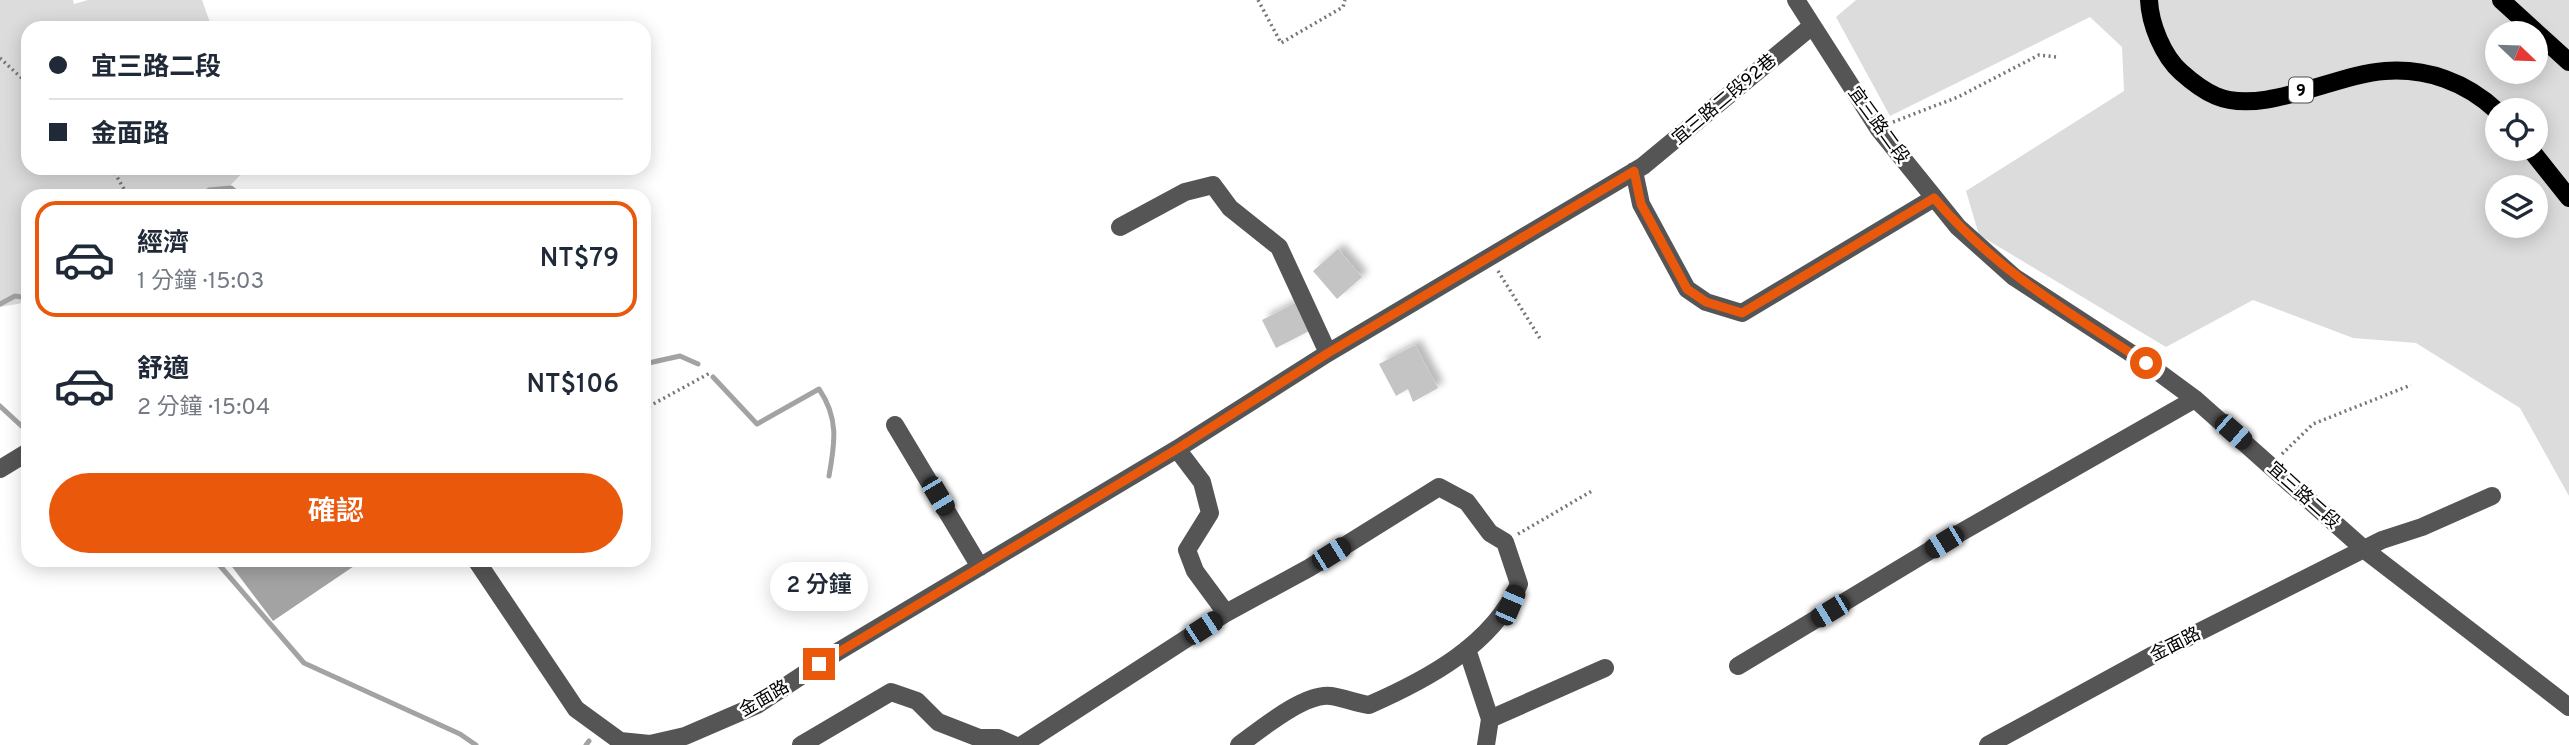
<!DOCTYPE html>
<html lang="zh-TW">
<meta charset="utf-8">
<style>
:root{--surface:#fff;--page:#f6f6f7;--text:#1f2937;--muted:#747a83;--line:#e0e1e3;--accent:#ea580c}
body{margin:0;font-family:Overpass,"Noto Sans TC",sans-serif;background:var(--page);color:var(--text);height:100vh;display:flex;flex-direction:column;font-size:26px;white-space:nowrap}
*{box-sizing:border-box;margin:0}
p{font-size:23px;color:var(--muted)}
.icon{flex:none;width:38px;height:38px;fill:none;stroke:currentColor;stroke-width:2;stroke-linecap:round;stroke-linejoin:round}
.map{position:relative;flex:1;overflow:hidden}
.drawer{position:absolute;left:21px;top:189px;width:630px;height:378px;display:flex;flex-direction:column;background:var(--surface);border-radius:21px;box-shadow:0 4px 18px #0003}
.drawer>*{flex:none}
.banner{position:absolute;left:21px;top:21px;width:630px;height:154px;border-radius:21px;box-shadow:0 4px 18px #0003;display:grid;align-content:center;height:154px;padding:0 28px;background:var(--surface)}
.needle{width:46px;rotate:113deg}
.buttons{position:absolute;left:2485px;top:21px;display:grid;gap:14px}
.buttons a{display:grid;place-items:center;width:63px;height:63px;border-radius:50%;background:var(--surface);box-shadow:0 4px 18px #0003;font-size:35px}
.end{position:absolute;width:32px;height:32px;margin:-16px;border:9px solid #ea580c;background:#fff;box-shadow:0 0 0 4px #fff}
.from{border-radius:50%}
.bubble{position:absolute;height:49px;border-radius:24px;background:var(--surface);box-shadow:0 4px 18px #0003;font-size:23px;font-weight:600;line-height:49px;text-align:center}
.car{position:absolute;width:21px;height:42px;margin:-21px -10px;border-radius:9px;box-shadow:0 0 5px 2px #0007;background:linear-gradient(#222 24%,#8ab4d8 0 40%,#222 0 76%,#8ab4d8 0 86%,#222 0)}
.banner b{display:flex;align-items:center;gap:24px;height:66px;font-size:26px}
.banner b+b{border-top:2px solid var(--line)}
.banner i{width:18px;height:18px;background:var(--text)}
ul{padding:12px 0 0;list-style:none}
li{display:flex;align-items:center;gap:21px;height:116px;margin:0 14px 10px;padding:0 14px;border:4px solid transparent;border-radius:21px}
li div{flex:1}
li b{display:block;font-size:26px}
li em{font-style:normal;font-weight:600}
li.selected{border-color:var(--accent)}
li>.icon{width:63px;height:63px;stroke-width:1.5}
.button{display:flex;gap:14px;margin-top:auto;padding:14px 28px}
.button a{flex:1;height:80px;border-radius:42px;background:var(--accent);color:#fff;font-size:28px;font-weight:600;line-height:80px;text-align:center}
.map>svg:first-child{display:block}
</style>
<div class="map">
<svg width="2569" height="745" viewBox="0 0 2569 745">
<defs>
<filter id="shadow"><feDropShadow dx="6" dy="-6" stdDeviation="3.5" flood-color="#0004"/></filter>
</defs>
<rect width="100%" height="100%" fill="#fff"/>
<!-- green -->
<path fill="#dcdcdc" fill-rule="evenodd" d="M0 0H73L74 4 88 0H202L212 28H28V168H247L220 196H28V302L0 307Z
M1856 0H2569V496L2520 408 2416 343 2353 338 2253 300 2166 347 1979 235 1966 191 2124 91 2122 47 2090 17 1890 116 1836 17ZM2497 33H2536V72H2497ZM2497 110H2536V149H2497ZM2497 187H2536V226H2497Z"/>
<!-- water -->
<path fill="#a3a3a3" d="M227 560H363L273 621Z"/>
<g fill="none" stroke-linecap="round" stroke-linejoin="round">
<!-- stream -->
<path stroke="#a3a3a3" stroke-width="5" d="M203 196 209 190 231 188 241 196
M0 304 15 296 28 298
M644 364 680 356 698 364
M713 377 757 424 819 389C839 418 835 443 829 476
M0 406 28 432
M215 560 304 663 460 734 476 745
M586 745 589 741"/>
</g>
<!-- building -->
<path fill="#c4c4c4" filter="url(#shadow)" d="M1338 249 1362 277 1337 299 1313 271Z
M1299 301 1313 329 1276 348 1262 320Z
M1415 345 1438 388 1413 402 1408 389 1396 396 1379 364Z"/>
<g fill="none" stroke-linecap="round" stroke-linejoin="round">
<defs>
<path id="major" d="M2149 0C2150 24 2163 56 2181 72 2191 81 2204 91 2216 96 2263 116 2336 74 2385 71 2427 68 2466 82 2497 111
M2501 0 2569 62
M2530 149 2569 198"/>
</defs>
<!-- major casing -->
<use href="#major" stroke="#dbdbdb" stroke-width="21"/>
<!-- path -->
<path stroke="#777" stroke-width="3.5" stroke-dasharray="2 3.5" stroke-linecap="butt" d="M1258 0 1281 43 1343 7 1345 0
M0 58 28 84
M1893 122 1958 97 2039 55 2057 57
M112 168 128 196
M1498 271 1541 340
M644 409 710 373
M2282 454 2313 424 2411 385
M1518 534 1592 491"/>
<!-- minor -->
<path stroke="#555" stroke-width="18" d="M1796 0 1878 128 1958 227 2014 277 2146 363 2195 399 2365 550 2569 707
M1634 171 1641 204 1687 289 1706 302 1742 313 1934 198
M1120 227 1185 192 1213 185 1230 208 1279 247 1328 353
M895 425 980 567
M1177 449 1202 482 1210 513 1187 550 1195 571 1226 613
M0 469 28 452
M476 560 576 709 620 741 650 744 685 736 757 705 839 651 1177 449 1328 353 1643 166 1812 26
M1467 649 1490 719 1486 745
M1738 666 1944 542 2195 399
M1490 719 1605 668
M801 745 891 692 917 701 938 722 979 738H998L1014 745
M1022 745 1226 613 1309 568 1439 487 1467 502 1490 533 1505 542 1519 584C1493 645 1426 680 1369 705 1356 703 1344 698 1331 696 1305 692 1260 730 1239 745
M1988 745 2153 655 2382 540 2422 527 2492 496"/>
<!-- major -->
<use href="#major" stroke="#000" stroke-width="18"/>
</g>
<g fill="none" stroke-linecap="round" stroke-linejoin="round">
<!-- route -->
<path stroke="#ea580c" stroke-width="9" d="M819 664 1177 449 1328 353 1634 171 1641 204 1687 289 1706 302 1742 313 1934 198C1995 270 2068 312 2146 363"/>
</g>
<g text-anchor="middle" stroke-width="5" stroke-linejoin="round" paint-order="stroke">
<!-- shield labels -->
<rect fill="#fff" stroke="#4c4c4c" stroke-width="2" x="2289" y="77.5" width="24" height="25" rx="5"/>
<g font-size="16" font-weight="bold" fill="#000">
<text x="2301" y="96">9</text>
</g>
<!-- street labels -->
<g font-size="18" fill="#000" stroke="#fff">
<text transform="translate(1724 99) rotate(-40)" y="6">宜三路二段92巷</text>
<text transform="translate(1879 125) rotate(54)" y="6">宜三路二段</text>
<text transform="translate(2304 495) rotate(42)" y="6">宜三路二段</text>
<text transform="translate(2175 644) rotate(-27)" y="6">金面路</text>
<text transform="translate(764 698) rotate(-30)" y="6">金面路</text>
</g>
</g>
</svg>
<div class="buttons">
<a><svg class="needle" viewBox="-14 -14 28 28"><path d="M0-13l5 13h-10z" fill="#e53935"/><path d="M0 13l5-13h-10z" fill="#747a83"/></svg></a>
<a><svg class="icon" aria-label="locate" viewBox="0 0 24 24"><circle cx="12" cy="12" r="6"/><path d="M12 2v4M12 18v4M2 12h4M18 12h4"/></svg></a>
<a><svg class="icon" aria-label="layers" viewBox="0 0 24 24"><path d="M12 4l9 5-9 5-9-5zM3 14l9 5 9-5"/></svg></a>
</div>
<i class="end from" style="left:2146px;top:363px"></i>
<i class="end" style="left:819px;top:664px"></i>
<div class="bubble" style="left:770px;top:562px;width:98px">2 分鐘</div>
<i class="car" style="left:2233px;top:432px;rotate:131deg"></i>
<i class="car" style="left:938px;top:496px;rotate:149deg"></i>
<i class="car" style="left:1944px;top:542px;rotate:239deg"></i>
<i class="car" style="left:1331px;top:554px;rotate:58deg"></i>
<i class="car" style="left:1510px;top:605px;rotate:23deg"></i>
<i class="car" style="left:1830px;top:611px;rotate:239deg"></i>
<i class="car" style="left:1203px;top:628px;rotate:57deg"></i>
<div class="banner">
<b><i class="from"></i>宜三路二段</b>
<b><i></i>金面路</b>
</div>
<section class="drawer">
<ul>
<li class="selected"><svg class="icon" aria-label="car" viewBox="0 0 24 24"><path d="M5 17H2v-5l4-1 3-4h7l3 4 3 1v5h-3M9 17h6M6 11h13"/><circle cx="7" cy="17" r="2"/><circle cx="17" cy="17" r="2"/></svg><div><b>經濟</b><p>1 分鐘 · 15:03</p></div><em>NT$79</em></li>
<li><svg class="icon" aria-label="car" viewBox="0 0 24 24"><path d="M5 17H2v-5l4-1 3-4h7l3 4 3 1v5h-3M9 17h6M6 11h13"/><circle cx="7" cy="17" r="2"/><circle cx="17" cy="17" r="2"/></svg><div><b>舒適</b><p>2 分鐘 · 15:04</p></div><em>NT$106</em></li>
</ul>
<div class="button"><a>確認</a></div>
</section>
</div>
